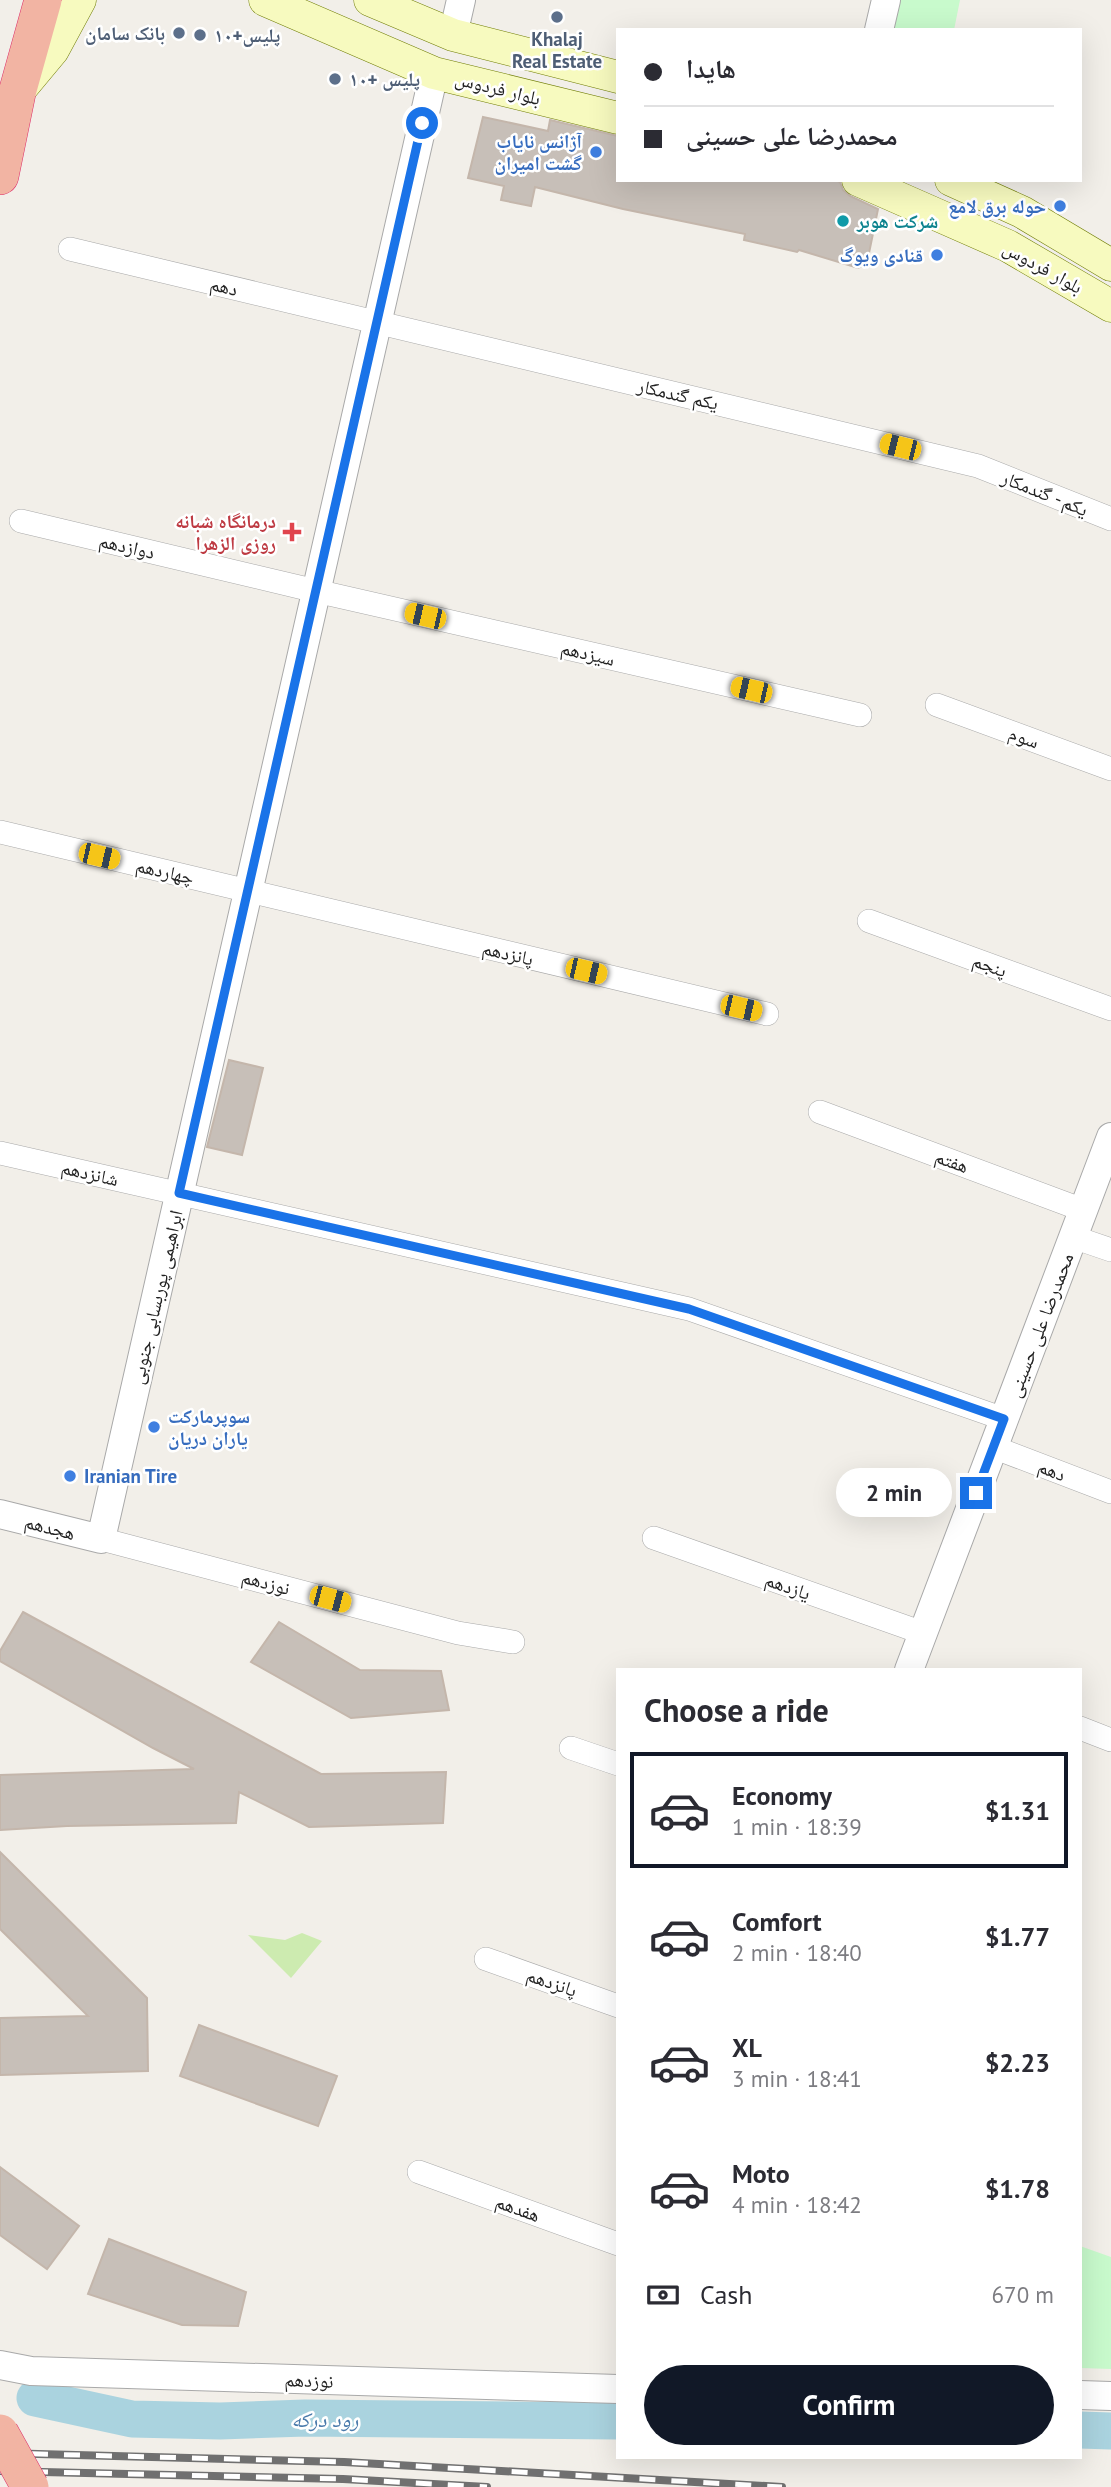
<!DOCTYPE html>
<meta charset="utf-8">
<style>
:root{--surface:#fff;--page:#f7f7f7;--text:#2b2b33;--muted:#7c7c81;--line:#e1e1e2;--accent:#111827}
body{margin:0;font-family:"PT Sans","Noto Naskh Arabic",sans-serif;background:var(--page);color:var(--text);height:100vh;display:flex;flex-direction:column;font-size:26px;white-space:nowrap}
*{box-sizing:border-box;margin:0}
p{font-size:23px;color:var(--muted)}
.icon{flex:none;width:38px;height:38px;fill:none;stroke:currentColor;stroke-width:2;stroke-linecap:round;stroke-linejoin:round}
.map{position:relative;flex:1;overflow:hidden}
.details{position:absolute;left:616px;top:1668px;width:466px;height:791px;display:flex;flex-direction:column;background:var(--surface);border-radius:0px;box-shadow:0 7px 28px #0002}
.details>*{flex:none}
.banner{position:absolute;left:616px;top:28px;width:466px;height:154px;border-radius:0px;box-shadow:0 7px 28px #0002;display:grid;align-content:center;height:154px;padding:0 28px;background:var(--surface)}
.end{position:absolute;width:32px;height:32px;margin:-16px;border:9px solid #1a73e8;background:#fff;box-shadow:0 0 0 4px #fff}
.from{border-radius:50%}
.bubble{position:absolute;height:49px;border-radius:24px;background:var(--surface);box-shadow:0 7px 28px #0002;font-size:23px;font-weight:800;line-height:49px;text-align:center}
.car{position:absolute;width:21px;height:42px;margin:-21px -10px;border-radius:9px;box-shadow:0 0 5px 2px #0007;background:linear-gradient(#f5c518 24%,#345 0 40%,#f5c518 0 76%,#345 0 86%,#f5c518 0)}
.banner b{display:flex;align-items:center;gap:24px;height:66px;font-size:26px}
.banner b+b{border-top:2px solid var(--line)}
.banner i{width:18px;height:18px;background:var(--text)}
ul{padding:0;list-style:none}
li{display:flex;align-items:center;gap:21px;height:116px;margin:0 14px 10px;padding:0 14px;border:4px solid transparent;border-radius:0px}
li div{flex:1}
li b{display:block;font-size:26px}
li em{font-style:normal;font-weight:800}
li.current{border-color:var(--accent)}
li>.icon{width:63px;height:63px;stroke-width:1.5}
h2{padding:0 28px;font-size:32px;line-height:84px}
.pay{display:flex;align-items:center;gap:18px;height:77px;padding:0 28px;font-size:26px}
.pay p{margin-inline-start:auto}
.action{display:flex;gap:14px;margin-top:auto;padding:14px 28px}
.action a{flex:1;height:80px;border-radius:42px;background:var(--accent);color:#fff;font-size:28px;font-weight:800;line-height:80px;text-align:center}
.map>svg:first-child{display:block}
</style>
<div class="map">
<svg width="1111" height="2487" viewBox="0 0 1111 2487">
<rect width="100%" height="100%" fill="#f2efe9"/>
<!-- grass -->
<path fill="#cdebb0" d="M302 1933 322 1941 291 1978 248 1935 285 1940Z"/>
<!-- park -->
<path fill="#c8facc" d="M900 0H960L954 30H893Z
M1080 2246 1111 2257V2369L1080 2368Z"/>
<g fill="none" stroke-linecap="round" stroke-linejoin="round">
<!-- river -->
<path stroke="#aad3df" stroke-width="37" d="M35 2398 132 2419 220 2421 305 2418 618 2421
M1080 2430 1111 2431"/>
</g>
<!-- building -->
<path fill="#c7bfb8" stroke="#c4b6ab" stroke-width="2" d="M483 117 548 131 550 120 618 136V180H836L840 182 843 190 850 196 878 209 867 263 858 268 799 250 797 252 744 240 745 234 623 209 535 187 531 206 501 200 504 186 468 178Z
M229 1060 263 1068 242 1155 207 1147Z
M23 1612 321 1774 446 1772 443 1823 309 1827 239 1792 236 1823 67 1826 0 1830V1775L194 1769 153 1748 0 1661V1651Z
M279 1622 360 1670 441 1671 449 1710 351 1718 251 1662Z
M0 1852 147 1998 148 2071 0 2075V2018L88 2016 0 1929Z
M199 2025 337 2076 318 2126 180 2076Z
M0 2167 79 2226 47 2269 0 2235Z
M109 2239 246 2292 238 2326 182 2325 88 2294Z"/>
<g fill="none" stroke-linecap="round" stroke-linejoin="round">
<defs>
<path id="minor" d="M70 249 978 466 1111 519
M21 521 316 591 860 715
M937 705 1111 769
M0 832 767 1014
M869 921 1111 1009
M820 1112 1083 1210
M0 1153 689 1309 1004 1419
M1073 1237 1111 1250
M993 1447 1111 1492
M654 1538 923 1633
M101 1539 458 1633 513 1642
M1080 1728 1111 1740
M571 1748 618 1764
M486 1959 618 2006
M419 2172 618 2244"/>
<path id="tertiary" d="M879 30 886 0
M453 35 461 0
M0 1514 101 1539 434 73
M909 1670 1111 1137
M0 2365 31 2371 618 2389
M1080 2395 1111 2396"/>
<path id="secondary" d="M265 0 434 73 618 118
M370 0 453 35 618 77
M18 92 53 50 80 0
M858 180 1008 246 1111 306
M951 180 1022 212 1111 265"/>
<path id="trunk" d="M0 176 17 93 43 0"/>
</defs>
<!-- minor casing -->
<use href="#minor" stroke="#a9a9a9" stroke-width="24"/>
<!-- tertiary casing -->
<use href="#tertiary" stroke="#a9a9a9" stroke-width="30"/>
<!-- secondary casing -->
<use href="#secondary" stroke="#707d05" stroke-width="33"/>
<!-- trunk casing -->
<use href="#trunk" stroke="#dc2a67" stroke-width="38"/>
<!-- minor -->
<use href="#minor" stroke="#fff" stroke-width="23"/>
<!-- tertiary -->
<use href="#tertiary" stroke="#fff" stroke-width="28"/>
<!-- secondary -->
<use href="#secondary" stroke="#f7fabf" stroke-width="32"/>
<!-- trunk -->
<use href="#trunk" stroke="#f2b4a3" stroke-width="37"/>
<defs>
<path id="rail" d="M0 2453 344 2462 782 2487
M0 2471 343 2479 487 2487"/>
</defs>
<!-- rail casing -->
<use href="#rail" stroke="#707070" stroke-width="8"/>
<!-- rail -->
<use href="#rail" stroke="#fff" stroke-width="5" stroke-dasharray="16" stroke-linecap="butt"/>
<defs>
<path id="trunk-bridge" d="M0 2433 30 2487"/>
</defs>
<!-- trunk-bridge casing -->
<use href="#trunk-bridge" stroke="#dc2a67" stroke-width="38" stroke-linecap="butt"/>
<!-- trunk-bridge -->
<use href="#trunk-bridge" stroke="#f2b4a3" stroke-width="37"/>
</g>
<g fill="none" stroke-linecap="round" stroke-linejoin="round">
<!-- route -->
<path stroke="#1a73e8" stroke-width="9" d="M422 123 179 1193 689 1309 1004 1419 976 1493"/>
</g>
<!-- markers -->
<g fill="#5c6f8a" stroke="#fff" stroke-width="2.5">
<circle cx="557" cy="17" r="7"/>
<circle cx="179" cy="33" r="7"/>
<circle cx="200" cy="35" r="7"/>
<circle cx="335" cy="79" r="7"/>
</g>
<g fill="#3f7fe0" stroke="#fff" stroke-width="2.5">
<circle cx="596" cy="152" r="7"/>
<circle cx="1060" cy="206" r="7"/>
<circle cx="937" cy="255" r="7"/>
<circle cx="154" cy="1427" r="7"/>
<circle cx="70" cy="1476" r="7"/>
</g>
<circle fill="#0f9aa8" stroke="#fff" stroke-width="2.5" cx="843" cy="221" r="7"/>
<path fill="#e0444e" stroke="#fff" stroke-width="2.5" d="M288.5 521.5h7v7h7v7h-7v7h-7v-7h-7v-7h7z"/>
<g text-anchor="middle" stroke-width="5" stroke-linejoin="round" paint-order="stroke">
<!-- service labels -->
<g font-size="19" font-weight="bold" fill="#4e5e75" stroke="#fff" text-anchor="start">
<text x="165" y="40" text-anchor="end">بانک سامان</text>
<text x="214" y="42">پلیس+١٠</text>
<text x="557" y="46" text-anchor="middle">Khalaj<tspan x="557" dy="22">Real Estate</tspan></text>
<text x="349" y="86">پلیس +۱۰</text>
</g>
<!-- street labels -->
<g font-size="19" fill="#222" stroke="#fff">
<text transform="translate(498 88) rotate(14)" y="7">بلوار فردوس</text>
<text transform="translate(1043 267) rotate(29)" y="7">بلوار فردوس</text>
<text transform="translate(224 286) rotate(13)" y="7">دهم</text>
<text transform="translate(678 394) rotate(13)" y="7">یکم گندمکار</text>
<text transform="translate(1045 493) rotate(22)" y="7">یکم - گندمکار</text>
<text transform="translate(127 546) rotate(13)" y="7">دوازدهم</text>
<text transform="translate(588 653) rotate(13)" y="7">سیزدهم</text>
<text transform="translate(1024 737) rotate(20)" y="7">سوم</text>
<text transform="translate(165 871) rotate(13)" y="7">چهاردهم</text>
<text transform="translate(508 953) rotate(13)" y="7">پانزدهم</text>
<text transform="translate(990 965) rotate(20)" y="7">پنجم</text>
<text transform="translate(952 1161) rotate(20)" y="7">هفتم</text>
<text transform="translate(90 1173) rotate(13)" y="7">شانزدهم</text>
<text transform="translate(156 1297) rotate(-77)" y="7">ابراهیمی پوربسابی جنوبی</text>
<text transform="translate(1040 1325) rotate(-69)" y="7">محمدرضا علی حسینی</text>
<text transform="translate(1052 1470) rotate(21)" y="7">دهم</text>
<text transform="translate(50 1527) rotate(14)" y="7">هجدهم</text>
<text transform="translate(266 1582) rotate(15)" y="7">نوزدهم</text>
<text transform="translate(788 1586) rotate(19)" y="7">یازدهم</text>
<text transform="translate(552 1982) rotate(19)" y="7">پانزدهم</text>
<text transform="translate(518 2208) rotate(20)" y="7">هفدهم</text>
<text transform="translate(309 2380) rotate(2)" y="7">نوزدهم</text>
</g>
<!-- shop labels -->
<g font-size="19" font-weight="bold" fill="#366cbe" stroke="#fff" text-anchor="end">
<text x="582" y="148">آژانس نایاب<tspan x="582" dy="22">گشت امیران</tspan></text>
<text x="1046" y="213">حوله برق لامع</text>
<text x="923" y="262">قنادی ویوگ</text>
<text x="168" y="1423" text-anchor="start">سوپرمارکت<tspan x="168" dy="22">یاران دریان</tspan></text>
<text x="84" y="1483" text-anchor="start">Iranian Tire</text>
</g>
<!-- culture labels -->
<g font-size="19" font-weight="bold" fill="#0d838f" stroke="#fff" text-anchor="start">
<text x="857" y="228">شرکت هوبر</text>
</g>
<!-- health labels -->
<g font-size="19" font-weight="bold" fill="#be3a42" stroke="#fff" text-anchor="end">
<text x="276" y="528">درمانگاه شبانه<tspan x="276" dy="22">روزی الزهرا</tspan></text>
</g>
<!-- water labels -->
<g font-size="21" font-style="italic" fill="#4a7aab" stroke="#fff">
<text x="325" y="2427">رود درکه</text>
</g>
</g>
</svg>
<i class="end from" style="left:422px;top:123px"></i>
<i class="end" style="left:976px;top:1493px"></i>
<div class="bubble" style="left:836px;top:1468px;width:116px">2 min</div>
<i class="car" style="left:900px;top:447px;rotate:284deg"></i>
<i class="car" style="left:425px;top:616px;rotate:283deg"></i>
<i class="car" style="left:751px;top:690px;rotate:283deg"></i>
<i class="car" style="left:99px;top:856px;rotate:103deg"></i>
<i class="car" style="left:586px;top:971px;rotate:103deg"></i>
<i class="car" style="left:741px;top:1008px;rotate:103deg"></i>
<i class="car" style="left:330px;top:1599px;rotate:105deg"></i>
<div class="banner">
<b><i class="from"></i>هایدا</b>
<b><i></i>محمدرضا علی حسینی</b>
</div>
<section class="details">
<h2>Choose a ride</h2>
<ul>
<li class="current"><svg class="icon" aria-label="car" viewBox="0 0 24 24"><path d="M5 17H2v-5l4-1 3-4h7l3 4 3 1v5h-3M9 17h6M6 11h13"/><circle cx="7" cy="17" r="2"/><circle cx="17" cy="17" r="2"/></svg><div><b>Economy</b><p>1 min · 18:39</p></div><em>$1.31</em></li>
<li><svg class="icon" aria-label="car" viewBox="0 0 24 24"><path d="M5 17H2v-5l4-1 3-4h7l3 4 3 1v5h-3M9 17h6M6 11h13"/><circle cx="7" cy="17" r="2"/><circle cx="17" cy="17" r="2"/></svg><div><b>Comfort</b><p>2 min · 18:40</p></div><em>$1.77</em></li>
<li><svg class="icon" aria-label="car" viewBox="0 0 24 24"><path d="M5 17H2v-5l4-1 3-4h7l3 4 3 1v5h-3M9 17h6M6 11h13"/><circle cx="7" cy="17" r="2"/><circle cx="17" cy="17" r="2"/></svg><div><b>XL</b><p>3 min · 18:41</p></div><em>$2.23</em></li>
<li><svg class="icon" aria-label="car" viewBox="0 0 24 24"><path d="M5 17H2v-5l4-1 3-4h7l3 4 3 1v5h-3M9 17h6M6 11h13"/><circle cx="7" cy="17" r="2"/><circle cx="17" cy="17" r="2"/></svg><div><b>Moto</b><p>4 min · 18:42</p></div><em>$1.78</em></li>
</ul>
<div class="pay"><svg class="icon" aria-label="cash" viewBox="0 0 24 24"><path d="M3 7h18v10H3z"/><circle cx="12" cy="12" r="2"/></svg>Cash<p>670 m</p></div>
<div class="action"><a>Confirm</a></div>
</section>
</div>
